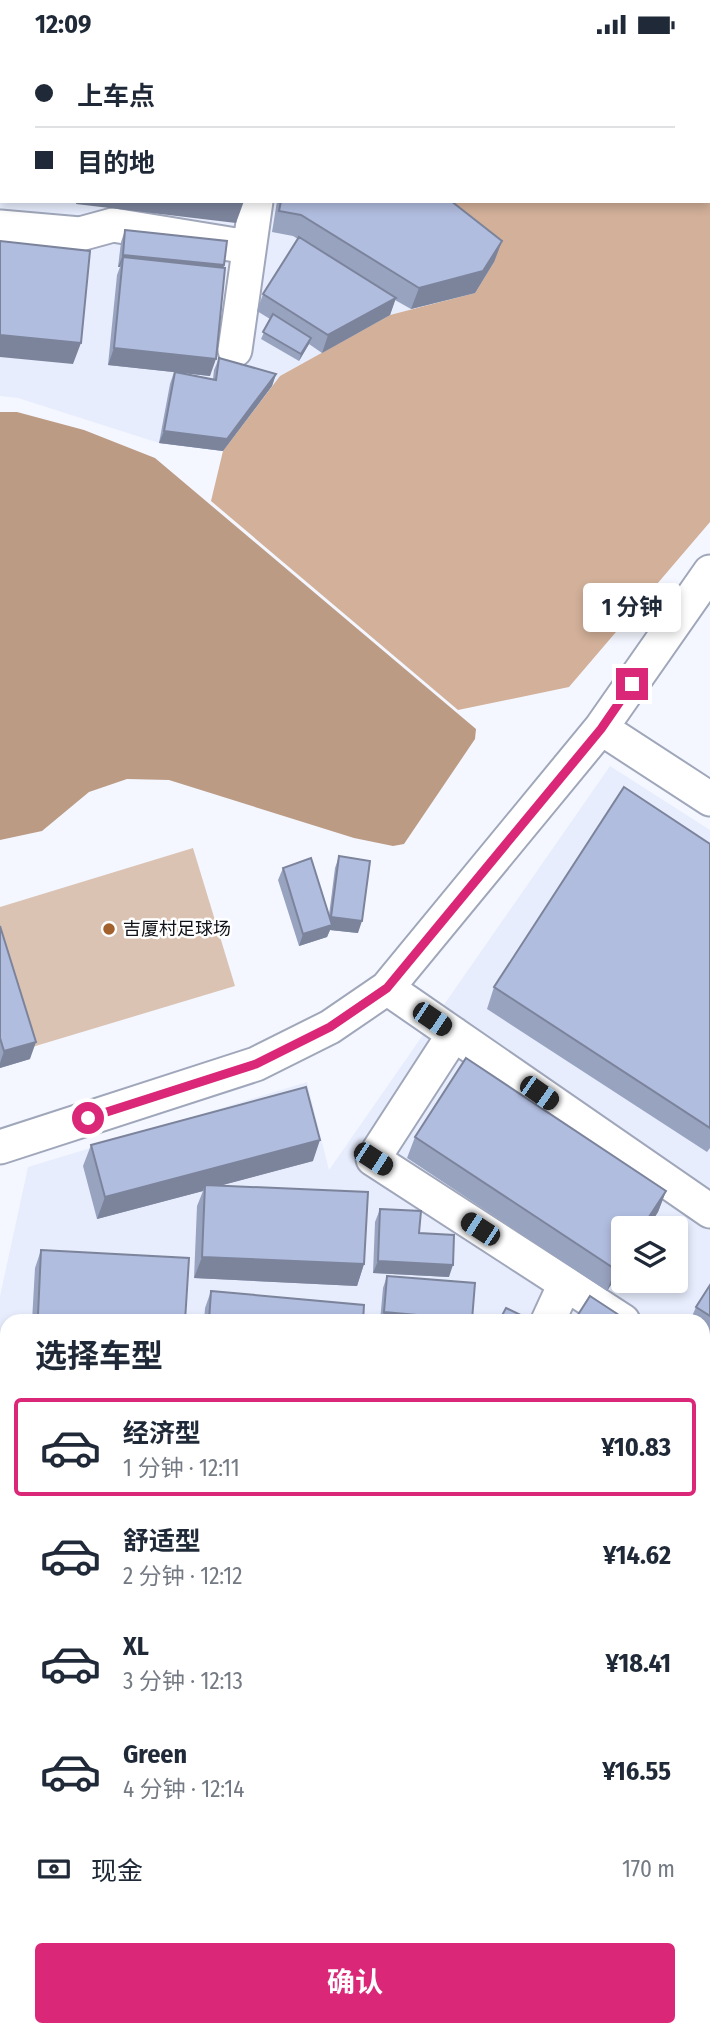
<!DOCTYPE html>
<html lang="zh">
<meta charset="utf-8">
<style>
:root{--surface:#fff;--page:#f2f2f3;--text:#1f2937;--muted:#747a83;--line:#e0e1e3;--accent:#db2777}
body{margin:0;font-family:"Fira Sans Condensed","Noto Sans SC",sans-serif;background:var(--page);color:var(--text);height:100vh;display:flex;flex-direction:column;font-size:26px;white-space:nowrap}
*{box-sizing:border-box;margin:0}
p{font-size:23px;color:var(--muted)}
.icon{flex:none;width:38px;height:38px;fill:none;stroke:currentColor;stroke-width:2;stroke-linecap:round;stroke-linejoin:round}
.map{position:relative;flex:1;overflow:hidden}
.panel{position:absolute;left:0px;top:1265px;width:710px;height:723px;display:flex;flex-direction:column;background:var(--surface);border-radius:21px 21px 0 0;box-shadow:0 4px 10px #0003}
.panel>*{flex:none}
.banner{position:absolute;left:0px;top:0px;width:710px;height:154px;box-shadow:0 4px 10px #0003;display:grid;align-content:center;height:154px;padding:0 35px;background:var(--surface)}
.fabs{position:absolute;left:611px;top:1167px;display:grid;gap:14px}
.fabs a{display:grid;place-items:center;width:77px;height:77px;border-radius:7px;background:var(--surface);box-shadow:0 4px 10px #0003;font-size:35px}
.end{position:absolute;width:32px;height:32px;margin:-16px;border:9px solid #db2777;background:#fff;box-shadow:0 0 0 4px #fff}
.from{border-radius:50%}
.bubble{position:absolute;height:49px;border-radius:7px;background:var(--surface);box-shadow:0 4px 10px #0003;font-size:23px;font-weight:700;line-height:49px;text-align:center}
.car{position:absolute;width:21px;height:42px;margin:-21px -10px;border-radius:9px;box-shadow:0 0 5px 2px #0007;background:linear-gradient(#222 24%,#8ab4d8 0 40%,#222 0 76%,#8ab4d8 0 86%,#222 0)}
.banner b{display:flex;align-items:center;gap:24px;height:66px;font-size:26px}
.banner b+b{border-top:2px solid var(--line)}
.banner i{width:18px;height:18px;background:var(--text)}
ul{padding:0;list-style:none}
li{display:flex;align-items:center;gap:21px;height:98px;margin:0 14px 10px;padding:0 21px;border:4px solid transparent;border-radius:7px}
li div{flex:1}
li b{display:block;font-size:26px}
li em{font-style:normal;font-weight:700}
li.active{border-color:var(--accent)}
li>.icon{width:63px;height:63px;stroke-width:1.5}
h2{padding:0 35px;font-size:32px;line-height:84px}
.pay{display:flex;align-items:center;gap:18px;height:77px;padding:0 35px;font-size:26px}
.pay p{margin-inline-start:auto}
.primary-button{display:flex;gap:14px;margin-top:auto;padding:14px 35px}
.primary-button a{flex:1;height:80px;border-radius:7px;background:var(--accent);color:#fff;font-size:28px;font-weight:700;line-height:80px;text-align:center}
.status{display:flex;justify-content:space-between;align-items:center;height:49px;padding:0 35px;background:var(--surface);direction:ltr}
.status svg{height:19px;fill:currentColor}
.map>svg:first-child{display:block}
</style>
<div class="status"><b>12:09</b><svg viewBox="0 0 49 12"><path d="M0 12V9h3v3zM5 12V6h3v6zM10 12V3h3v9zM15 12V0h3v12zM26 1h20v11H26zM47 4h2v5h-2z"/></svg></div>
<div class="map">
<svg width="710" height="1987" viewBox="0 0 710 1987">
<rect width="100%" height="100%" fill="#f4f7ff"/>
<!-- built -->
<path fill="#e7edfd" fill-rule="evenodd" d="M0 0H105L2 2V152H409L494 213 475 244 390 266 280 327 223 402 159 394 18 349 0 347Z
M610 717 710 781V1512L704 1508V1272H7V1338L0 1337V1247L28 1118 307 1033 329 1121ZM623 1180H676V1232H623Z"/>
<!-- green -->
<path fill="#dbc3b3" d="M193 799 235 937 29 999 0 901V858Z"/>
<!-- forest -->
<path fill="#d2b099" d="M105 0H710V473L569 638 458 661 211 452 223 402 280 327 390 266 475 244 494 213 409 152H709V2Z
M704 1518 710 1522V1987H650L642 1981H704Z
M0 1765 7 1772V1795L0 1800Z"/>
<!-- water -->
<path fill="#bc9b85" d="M0 363H17L84 381 155 409 476 680 475 690 404 795 393 797 354 789 169 731 127 730 89 743 42 782 0 791Z"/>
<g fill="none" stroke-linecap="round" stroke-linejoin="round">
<defs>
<path id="minor" d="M0 178 80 185 113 176 248 198
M235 301 256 152
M601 679 710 523
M387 939 710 1162
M454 985 373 1110 623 1272
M0 1098 256 1015 330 978 387 939 601 679 710 750
M548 1272 565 1235
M0 1677 7 1680
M704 1903 710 1906"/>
</defs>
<!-- minor casing -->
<use href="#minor" stroke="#a0a7ba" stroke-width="37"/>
<!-- minor -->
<use href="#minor" stroke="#fff" stroke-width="33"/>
</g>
<!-- wall -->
<path fill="#98a3c0" d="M277 152H451L502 192 494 213 475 244 411 260 395 251 390 266 322 304 309 295 299 312 261 290 270 270 257 262 263 245 298 190 293 187 272 183Z
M125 181 224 216 210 327 175 323 213 330 214 321 219 309 276 325 272 337 223 402 159 394 170 335 174 323 108 316 117 226 120 218H118L121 193Z
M710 795V1099L707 1103 487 960 494 938Z
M339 807 358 884 330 881 327 888 299 897 278 831 283 819 329 866 335 819Z
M0 877 30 1010 0 1019Z
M415 1088 666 1142 658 1163 647 1180H623V1217L607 1242 407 1109Z
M91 1096 313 1112 222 1136 364 1215 357 1237 194 1229 197 1157 203 1142 97 1170 83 1117Z
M380 1160 419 1184 449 1228 373 1224 375 1173Z
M41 1201 185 1272H32L35 1219Z
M387 1227 475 1234 472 1272H380L383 1239Z
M710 1236V1294L704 1289V1272H690L696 1258Z
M211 1242 363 1272H204L205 1259Z
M704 1322 710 1327V1496L704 1492Z"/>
<!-- shaded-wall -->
<path fill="#7c849c" d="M0 34H2V52H0Z
M0 111H2V129H0Z
M77 152H244L236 174 76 155Z
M502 192 494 213 475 244 411 260 419 239Z
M123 206 224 216 220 228 123 208 120 218H118Z
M396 249 390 266 322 304 328 286Z
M0 286 81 294 73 315 0 308Z
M311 289 309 295 299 312 301 305Z
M114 299 216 310 210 327 108 316Z
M276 325 272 337 223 402 159 394 164 382Z
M331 868 362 872 358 884 330 881 327 888 299 897 303 885 328 877Z
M36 993 30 1010 0 1019V1014L4 1002Z
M320 1091 313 1112 204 1141 205 1136 203 1142 97 1170 105 1148Z
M666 1142 658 1163 647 1180H641Z
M202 1208 364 1215 357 1237 194 1229Z
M623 1208V1217L607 1242 615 1220Z
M378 1212 453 1216 449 1228 373 1224Z
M384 1263 472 1271V1272H381Z
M38 1266 153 1272H35Z"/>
<!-- building -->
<path fill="#b1bddf" stroke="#7c849c" stroke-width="2" d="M0 0H99L96 2H2V34H0Z
M0 63 2 64V111H0Z
M281 152H451L502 192 483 222 419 239 301 166 279 162Z
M125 181 227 192 224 216 123 206Z
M299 188 396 249 328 286 263 245Z
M0 192 90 202 81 294 0 286Z
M123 208 225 219 216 310 114 299Z
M273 265 311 289 301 305 263 283Z
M219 309 276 325 227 390 164 382 175 323 216 331Z
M624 738 710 795V1079L494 938Z
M339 807 370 812 362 872 331 868Z
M311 809 332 876 303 885 283 819Z
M0 877 36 993 4 1002 0 989Z
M466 1009 666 1142 641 1180H623V1208L615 1220 415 1088Z
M306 1038 320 1091 105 1148 91 1096Z
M205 1136 368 1143 364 1215 202 1208Z
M380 1160 421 1162 419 1184 454 1186 453 1216 378 1212Z
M41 1201 189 1209 185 1272H153L38 1266Z
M387 1227 475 1234 472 1271 384 1263Z
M710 1236V1267L696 1258Z
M211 1242 364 1256 363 1272H209Z
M590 1247 628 1272H574Z
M506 1259 533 1272H499Z
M704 1322 710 1327V1469L704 1465Z"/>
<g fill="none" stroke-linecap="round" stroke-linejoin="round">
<!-- route -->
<path stroke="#db2777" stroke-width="9" d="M88 1069 256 1015 330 978 387 939 601 680 632 635"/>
</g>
<!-- markers -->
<circle fill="#a3612d" stroke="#fff" stroke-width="2.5" cx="109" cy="880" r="7"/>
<g text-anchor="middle" stroke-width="5" stroke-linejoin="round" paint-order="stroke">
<!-- poi labels -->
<g font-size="18" fill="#0f1218" stroke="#fff" text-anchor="start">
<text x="123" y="886">吉厦村足球场</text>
</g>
</g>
</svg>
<div class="fabs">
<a><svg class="icon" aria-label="layers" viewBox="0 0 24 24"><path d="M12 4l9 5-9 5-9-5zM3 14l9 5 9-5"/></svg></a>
</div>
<i class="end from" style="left:88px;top:1069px"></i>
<i class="end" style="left:632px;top:635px"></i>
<div class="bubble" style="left:583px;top:534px;width:98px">1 分钟</div>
<i class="car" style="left:432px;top:970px;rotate:124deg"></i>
<i class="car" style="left:539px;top:1044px;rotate:125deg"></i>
<i class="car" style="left:373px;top:1110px;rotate:123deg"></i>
<i class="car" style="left:480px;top:1180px;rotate:303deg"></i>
<div class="banner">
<b><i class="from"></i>上车点</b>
<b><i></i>目的地</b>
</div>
<section class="panel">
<h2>选择车型</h2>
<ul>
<li class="active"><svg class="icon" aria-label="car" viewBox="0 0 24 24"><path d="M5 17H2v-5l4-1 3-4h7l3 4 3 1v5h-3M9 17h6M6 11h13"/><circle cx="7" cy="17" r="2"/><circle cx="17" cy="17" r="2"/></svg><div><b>经济型</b><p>1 分钟 · 12:11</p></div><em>¥10.83</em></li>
<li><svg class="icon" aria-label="car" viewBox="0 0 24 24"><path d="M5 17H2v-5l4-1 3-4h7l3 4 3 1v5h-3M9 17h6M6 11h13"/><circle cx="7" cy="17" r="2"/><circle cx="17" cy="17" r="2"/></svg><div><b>舒适型</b><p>2 分钟 · 12:12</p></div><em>¥14.62</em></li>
<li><svg class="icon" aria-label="car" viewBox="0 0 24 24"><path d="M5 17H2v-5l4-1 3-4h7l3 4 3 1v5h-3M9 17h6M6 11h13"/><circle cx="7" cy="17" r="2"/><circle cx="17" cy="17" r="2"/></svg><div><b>XL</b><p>3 分钟 · 12:13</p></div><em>¥18.41</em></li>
<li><svg class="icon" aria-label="car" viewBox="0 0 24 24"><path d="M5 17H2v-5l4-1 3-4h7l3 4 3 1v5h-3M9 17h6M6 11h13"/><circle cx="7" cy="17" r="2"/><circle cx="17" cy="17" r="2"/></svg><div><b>Green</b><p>4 分钟 · 12:14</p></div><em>¥16.55</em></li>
</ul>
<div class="pay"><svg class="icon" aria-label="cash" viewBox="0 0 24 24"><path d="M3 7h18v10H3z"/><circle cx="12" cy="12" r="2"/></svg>现金<p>170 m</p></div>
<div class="primary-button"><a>确认</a></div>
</section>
</div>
